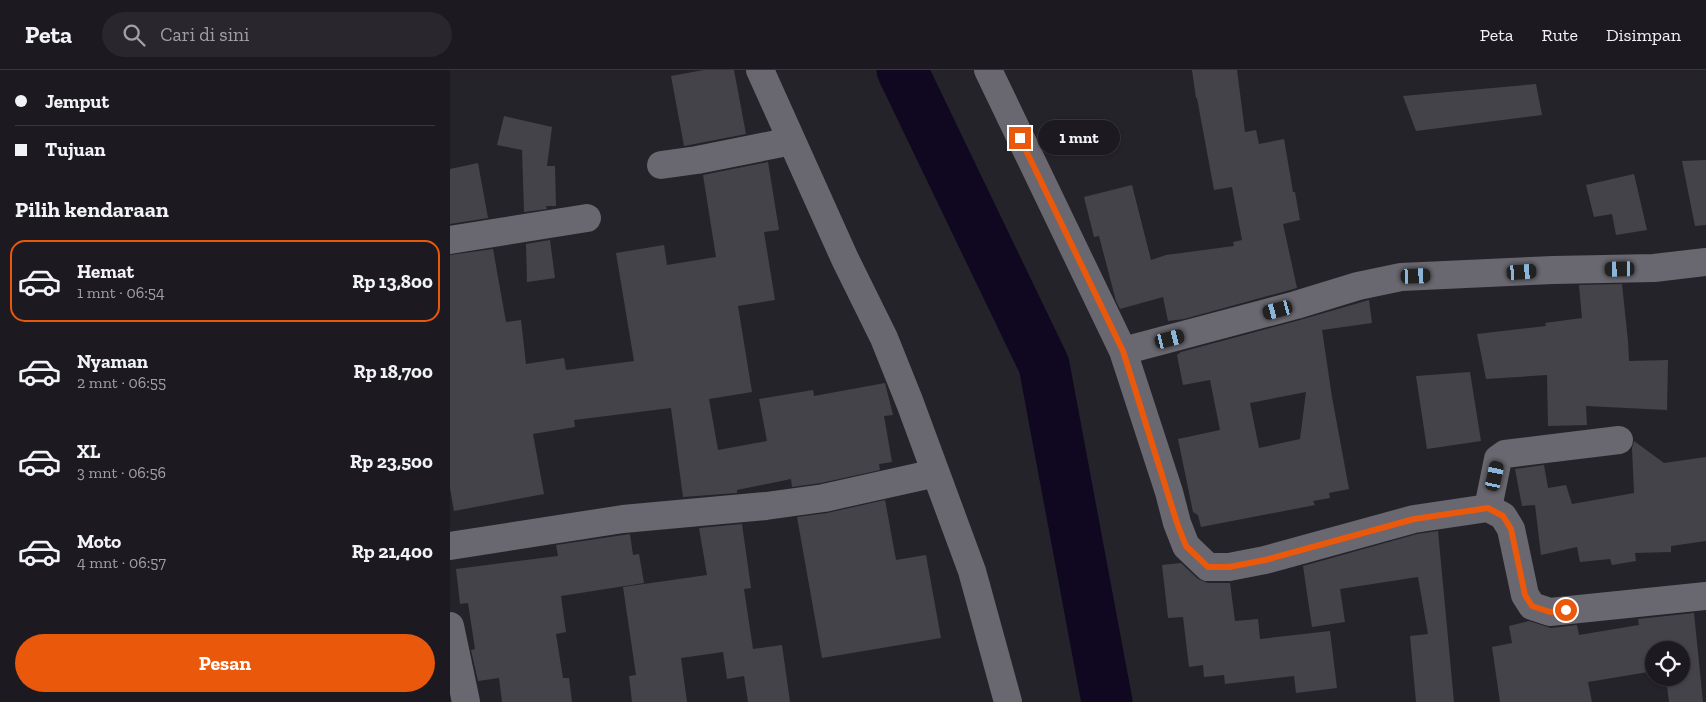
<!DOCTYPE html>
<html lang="id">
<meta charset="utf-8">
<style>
:root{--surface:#1c1a20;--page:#29272d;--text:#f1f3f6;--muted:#a0a1a5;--line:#3a383e;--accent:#ea580c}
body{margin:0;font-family:"Zilla Slab",serif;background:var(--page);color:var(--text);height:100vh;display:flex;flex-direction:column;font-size:19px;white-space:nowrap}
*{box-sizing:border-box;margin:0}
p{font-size:16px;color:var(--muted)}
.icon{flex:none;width:28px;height:28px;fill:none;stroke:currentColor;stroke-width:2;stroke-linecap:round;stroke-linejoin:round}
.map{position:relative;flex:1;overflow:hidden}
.drawer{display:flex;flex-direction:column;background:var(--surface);width:450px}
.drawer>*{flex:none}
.hud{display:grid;align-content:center;height:110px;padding:0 15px;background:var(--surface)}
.tools{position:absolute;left:1195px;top:571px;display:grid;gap:10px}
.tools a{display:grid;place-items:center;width:45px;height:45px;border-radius:50%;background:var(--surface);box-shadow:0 1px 4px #0004,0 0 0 1px var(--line);font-size:25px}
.end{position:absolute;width:22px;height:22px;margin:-11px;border:6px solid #ea580c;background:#fff;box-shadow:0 0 0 2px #fff}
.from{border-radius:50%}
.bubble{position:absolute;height:35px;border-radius:18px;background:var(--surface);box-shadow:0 1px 4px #0004,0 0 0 1px var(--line);font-size:16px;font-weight:800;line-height:35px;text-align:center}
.car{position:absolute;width:15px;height:30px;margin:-15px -8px;border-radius:6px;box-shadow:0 0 4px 1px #0007;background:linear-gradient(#222 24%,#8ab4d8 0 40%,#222 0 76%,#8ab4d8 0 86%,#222 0)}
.hud b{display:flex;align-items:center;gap:18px;height:48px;font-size:19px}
.hud b+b{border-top:1px solid var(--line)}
.hud i{width:12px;height:12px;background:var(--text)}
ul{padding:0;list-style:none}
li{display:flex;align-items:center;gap:15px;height:82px;margin:0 10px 8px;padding:0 5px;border:2px solid transparent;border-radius:15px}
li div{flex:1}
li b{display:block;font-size:19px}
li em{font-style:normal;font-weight:800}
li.on{border-color:var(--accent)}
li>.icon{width:45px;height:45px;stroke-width:1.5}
h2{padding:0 15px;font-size:22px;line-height:60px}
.primary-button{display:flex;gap:10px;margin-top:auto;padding:10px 15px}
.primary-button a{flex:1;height:58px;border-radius:30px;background:var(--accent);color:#fff;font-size:20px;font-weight:800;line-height:58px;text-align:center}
header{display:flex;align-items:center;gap:30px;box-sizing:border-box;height:70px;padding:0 25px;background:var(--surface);border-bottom:1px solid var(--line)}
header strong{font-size:24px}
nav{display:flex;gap:28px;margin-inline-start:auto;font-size:18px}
.search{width:350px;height:45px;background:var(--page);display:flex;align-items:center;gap:12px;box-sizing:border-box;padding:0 18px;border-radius:28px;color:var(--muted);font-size:19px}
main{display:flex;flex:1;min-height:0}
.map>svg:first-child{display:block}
</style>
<header>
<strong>Peta</strong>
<div class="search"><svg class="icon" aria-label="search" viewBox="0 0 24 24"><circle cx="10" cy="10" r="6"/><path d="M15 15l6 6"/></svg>Cari di sini</div>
<nav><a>Peta</a><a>Rute</a><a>Disimpan</a></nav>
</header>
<main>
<section class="drawer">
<div class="hud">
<b><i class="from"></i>Jemput</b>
<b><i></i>Tujuan</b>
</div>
<h2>Pilih kendaraan</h2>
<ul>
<li class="on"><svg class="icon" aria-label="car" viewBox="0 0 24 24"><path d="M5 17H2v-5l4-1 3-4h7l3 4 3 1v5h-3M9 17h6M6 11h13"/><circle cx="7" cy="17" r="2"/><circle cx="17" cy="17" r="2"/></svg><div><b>Hemat</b><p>1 mnt · 06:54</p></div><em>Rp 13,800</em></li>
<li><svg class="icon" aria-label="car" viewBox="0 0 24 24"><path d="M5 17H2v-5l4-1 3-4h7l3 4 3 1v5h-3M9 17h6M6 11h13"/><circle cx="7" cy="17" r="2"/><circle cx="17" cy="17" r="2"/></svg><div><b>Nyaman</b><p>2 mnt · 06:55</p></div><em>Rp 18,700</em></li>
<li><svg class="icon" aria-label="car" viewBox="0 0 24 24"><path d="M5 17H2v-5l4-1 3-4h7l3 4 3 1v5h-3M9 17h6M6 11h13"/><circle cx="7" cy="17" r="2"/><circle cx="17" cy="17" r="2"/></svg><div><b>XL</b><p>3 mnt · 06:56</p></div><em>Rp 23,500</em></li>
<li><svg class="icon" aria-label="car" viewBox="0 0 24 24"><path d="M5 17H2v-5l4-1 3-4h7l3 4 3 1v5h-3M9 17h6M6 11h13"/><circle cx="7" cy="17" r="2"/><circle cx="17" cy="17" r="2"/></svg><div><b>Moto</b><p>4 mnt · 06:57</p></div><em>Rp 21,400</em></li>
</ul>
<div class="primary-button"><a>Pesan</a></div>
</section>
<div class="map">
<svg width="1256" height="632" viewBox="0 0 1256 632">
<rect width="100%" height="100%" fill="#25232a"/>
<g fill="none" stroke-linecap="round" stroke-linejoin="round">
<!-- river -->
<path stroke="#100720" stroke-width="51" d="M452 0 594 295 657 632"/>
</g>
<!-- building -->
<path fill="#45434a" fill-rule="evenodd" d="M254 0H284L296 64 234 76 221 6Z
M742 0H787L795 62 806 60 809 74 834 69 843 122H845L850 150 833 154 847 218 734 249 718 251 713 227 670 239 666 231 649 166 644 167 634 127 682 115 701 190 716 185 784 176 783 172 792 170 782 117 764 120 747 28H746Z
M1086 14 1092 45 966 61 953 26Z
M54 46 102 57 97 96H105L106 136H96L97 139 74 142 72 80 47 75Z
M1256 90V155L1245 156 1232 91Z
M318 92 329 160 314 162 325 230 288 236 302 322 259 329 268 380 317 371 309 329 363 320 364 326 435 313 443 345 434 346 442 392 429 394 430 400 371 413 342 417 341 409 287 420V423L233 427 221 338 124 350 125 357 83 364 94 424 4 441 0 418V185L43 179 56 252 71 250 76 294 114 288 116 300 184 291 166 183 214 175 217 195 266 187 253 105Z
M28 93 38 148 0 154V99Z
M1184 104 1197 160 1166 165 1162 144 1144 147 1136 115Z
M100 170 105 208 77 212 76 174Z
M1172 214 1178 271 1179 291 1218 290 1217 340 1136 336 1137 355 1098 356 1097 305 1036 309 1027 264 1096 256 1095 253 1132 248 1129 215Z
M919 230 922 253 872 260 882 327 899 419 879 423 880 428 863 431 865 435 751 457 748 445 743 442 728 369 770 360 760 310 733 315 727 285 731 282 850 250ZM856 322 850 369 809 378 800 333Z
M1020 302 1031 371 977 379 966 306Z
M1184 371 1214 393 1256 387V471L1221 476V482L1185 483 1186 491 1162 495 1160 489 1130 492 1127 477 1091 485 1085 435 1072 436 1065 399 1094 395 1098 418 1116 415 1122 434 1184 423 1182 378Z
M435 430 446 490 476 485 491 568 372 588 347 447 377 443Z
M292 454 301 518 294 519 303 579 332 575 340 632H298L294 606 277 609 273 582 231 588 237 632H182L179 606 186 605 173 517 257 505 249 458Z
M988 461 1004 632H966L960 566 978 564 968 507 890 519 895 552 862 557 853 496 967 464Z
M180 464 183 485 189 484 194 513 111 526 116 562 106 564 113 608H119L122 632H52L49 608 28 611 21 580 25 579 18 533 10 534 6 499 108 486 106 475Z
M731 493 748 509 758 513H780L785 551 808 549 810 569 880 561 887 618 846 623 844 606 775 614 774 605 754 607 753 595 739 597 733 547 718 548 712 495Z
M1244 543 1253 632H1219L1216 608H1231V580H1204V601L1138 612 1142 632H1050L1042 577 1062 573 1059 556 1079 551 1101 558 1127 555 1129 565 1189 555 1188 549Z"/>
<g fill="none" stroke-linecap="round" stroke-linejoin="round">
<!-- minor -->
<path stroke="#69676f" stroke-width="28" d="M310 0 395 189 434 268 460 333 522 501 558 632
M538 0 673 281 719 422 727 453 736 476 758 497H779L815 490 964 449 1038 438 1053 446 1061 459 1075 525 1082 536 1100 542 1256 526
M211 95 247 90 342 71
M0 170 137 148
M673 281 846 235 908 216 951 207 1103 200 1204 198 1256 192
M1038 438 1048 389 1055 384 1169 370
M0 476 173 449 316 436 374 428 486 403
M0 556 16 632"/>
</g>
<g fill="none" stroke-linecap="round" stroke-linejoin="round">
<!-- route -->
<path stroke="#ea580c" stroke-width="6" d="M570 68 673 281 727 453 736 476 758 497H779L815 490 964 449 1038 438 1053 446 1061 459 1075 525 1082 536 1100 542 1116 540"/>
</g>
</svg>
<div class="tools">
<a><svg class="icon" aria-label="locate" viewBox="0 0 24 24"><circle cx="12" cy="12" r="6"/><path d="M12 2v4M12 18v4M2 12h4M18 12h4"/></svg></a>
</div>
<i class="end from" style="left:1116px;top:540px"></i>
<i class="end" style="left:570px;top:68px"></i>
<div class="bubble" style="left:588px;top:50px;width:82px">1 mnt</div>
<i class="car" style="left:1170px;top:199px;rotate:269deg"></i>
<i class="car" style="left:1072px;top:202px;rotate:86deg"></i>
<i class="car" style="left:966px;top:206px;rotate:88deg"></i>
<i class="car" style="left:828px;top:240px;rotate:255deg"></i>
<i class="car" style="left:720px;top:269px;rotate:76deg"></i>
<i class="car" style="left:1045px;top:406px;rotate:12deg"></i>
</div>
</main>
